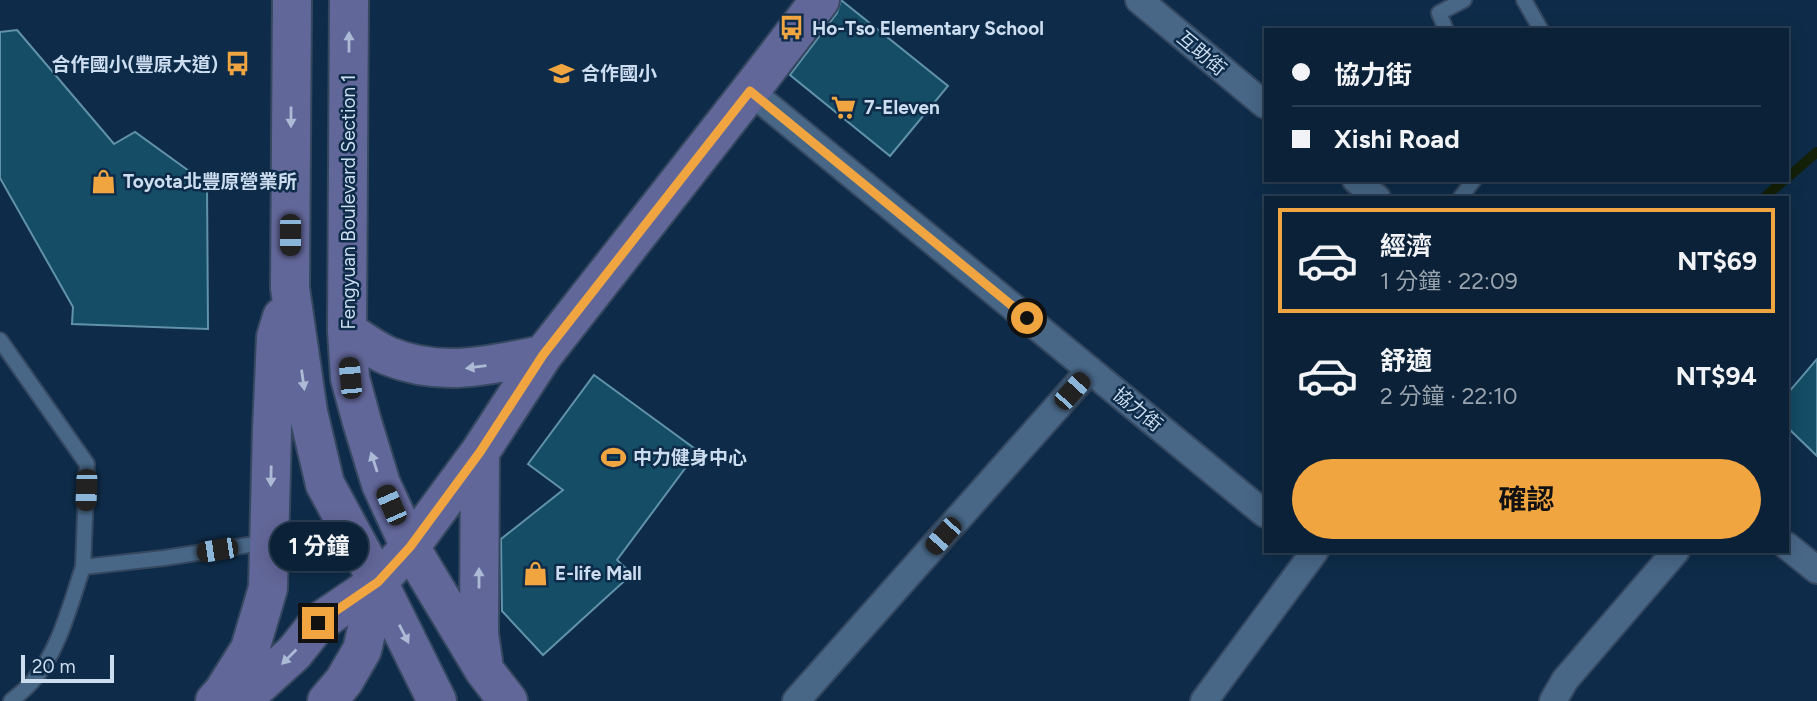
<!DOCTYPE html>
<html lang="zh-TW">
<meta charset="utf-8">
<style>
:root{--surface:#0a2137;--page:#13293f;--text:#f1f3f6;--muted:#99a3ad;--line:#2a3e52;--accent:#f1a540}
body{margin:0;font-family:Figtree,"Noto Sans TC",sans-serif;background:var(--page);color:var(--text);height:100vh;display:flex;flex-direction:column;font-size:26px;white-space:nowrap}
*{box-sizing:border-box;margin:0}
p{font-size:23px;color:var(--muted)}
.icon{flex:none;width:38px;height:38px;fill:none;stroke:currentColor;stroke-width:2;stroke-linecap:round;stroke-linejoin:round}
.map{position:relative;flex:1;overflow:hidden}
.sheet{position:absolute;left:1264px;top:196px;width:525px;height:357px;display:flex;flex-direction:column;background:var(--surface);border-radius:0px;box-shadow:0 4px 18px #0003,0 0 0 2px var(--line)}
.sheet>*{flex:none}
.hud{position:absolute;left:1264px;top:28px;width:525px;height:154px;border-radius:0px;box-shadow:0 4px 18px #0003,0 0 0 2px var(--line);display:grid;align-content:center;height:154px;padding:0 28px;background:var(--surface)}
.scale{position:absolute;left:21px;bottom:18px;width:93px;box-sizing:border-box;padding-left:7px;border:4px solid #ccddf0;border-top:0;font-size:19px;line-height:24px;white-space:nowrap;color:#ccddf0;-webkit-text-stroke:5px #0e2c49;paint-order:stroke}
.end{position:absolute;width:32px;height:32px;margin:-16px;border:9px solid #f1a540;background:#111;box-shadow:0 0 0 4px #111}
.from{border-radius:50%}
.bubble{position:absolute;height:49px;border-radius:24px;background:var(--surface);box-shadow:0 4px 18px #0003,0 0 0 2px var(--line);font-size:23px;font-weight:700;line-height:49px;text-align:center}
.car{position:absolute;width:21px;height:42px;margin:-21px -10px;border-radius:9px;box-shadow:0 0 5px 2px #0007;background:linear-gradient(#222 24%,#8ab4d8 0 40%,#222 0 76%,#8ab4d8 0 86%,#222 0)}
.hud b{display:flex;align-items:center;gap:24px;height:66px;font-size:26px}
.hud b+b{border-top:2px solid var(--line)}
.hud i{width:18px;height:18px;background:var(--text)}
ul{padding:12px 0 0;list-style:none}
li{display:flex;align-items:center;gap:21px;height:105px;margin:0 14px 10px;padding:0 14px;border:4px solid transparent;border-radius:0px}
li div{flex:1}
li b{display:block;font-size:26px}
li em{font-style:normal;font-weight:700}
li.on{border-color:var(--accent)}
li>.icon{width:63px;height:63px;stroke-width:1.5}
.action{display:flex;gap:14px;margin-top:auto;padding:14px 28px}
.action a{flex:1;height:80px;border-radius:42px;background:var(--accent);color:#111;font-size:28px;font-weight:700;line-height:80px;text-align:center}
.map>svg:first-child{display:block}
</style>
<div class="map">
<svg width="1817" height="701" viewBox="0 0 1817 701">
<rect width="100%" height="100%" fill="#0e2c49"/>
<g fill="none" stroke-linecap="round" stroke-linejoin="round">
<!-- stream -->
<path stroke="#142007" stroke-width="10" d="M1787 178 1817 152
M1764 198 1784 180"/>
</g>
<!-- building -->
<path fill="#144d65" stroke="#6192aa" stroke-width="2" d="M841 0 948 86 890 156 790 75 837 13Z
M17 30 114 144 135 132 207 184 208 329 72 324 73 307 0 178V32Z
M1817 359V456L1787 427V394Z
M594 375 698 451 617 560 632 574 543 655 502 611 501 539 563 490 528 464Z"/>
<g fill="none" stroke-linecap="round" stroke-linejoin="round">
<defs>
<path id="lane" d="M1524 0 1541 30
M1446 30 1439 13 1464 0
M1460 198 1474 180
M0 340 87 464 83 567
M11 701C18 695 26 689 32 682 59 651 70 605 83 567L164 558 268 542"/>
<path id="street" d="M1139 0 1265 105
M750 91 1265 514
M1356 180 1377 198
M1787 546 1817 570
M796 701 1090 370
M1204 701 1315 551
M1553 701 1565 680 1676 551"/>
<path id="secondary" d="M292 0 290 288 308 412 325 484 378 582 437 701
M349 0 347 331 350 378 362 422 381 484 410 547 484 670 508 701
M347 331C360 339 374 350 388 356 442 378 489 365 543 355
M480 452 479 634 483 661
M215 701 223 692 250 649 268 588 272 429 276 337 282 317
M241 701 294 653 318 623 378 582 410 547 480 452 543 355 750 91 820 0
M327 701 344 681 362 650 378 582"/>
</defs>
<!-- lane casing -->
<use href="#lane" stroke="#354860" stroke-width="18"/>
<!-- street casing -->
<use href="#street" stroke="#354860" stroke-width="30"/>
<!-- secondary casing -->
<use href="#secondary" stroke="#354860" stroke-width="42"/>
<!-- lane -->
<use href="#lane" stroke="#486787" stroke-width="14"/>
<!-- street -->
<use href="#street" stroke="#486787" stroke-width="26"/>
<!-- secondary -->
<use href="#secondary" stroke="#626799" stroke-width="38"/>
</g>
<!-- one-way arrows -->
<defs><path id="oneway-solid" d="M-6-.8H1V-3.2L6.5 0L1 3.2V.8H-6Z" transform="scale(1.75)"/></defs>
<g fill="#acbad6">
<use href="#oneway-solid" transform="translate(349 42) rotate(-90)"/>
<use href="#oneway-solid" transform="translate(291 117) rotate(90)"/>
<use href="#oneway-solid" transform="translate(476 367) rotate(173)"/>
<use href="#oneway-solid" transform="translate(303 380) rotate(82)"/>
<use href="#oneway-solid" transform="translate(374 462) rotate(-108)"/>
<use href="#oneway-solid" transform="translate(271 476) rotate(91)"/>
<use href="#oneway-solid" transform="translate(479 578) rotate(-90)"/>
<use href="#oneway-solid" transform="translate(404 634) rotate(63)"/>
<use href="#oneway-solid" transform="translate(289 657) rotate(135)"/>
</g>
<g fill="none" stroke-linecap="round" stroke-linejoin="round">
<!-- route -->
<path stroke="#f1a540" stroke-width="9" d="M318 623 378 582 410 547 480 452 543 355 750 91 1027 318"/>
</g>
<!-- icons -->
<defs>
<symbol id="bus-bare" viewBox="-9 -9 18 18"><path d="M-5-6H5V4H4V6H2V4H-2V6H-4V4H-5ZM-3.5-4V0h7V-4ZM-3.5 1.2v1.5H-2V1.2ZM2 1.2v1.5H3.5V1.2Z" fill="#f1a540" stroke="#0e2c49" stroke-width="2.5" paint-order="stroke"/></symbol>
<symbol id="school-bare" viewBox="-9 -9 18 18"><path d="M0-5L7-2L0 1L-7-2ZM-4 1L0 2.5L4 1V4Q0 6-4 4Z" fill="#f1a540" stroke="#0e2c49" stroke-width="2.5" paint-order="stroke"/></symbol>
<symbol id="supermarket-bare" viewBox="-9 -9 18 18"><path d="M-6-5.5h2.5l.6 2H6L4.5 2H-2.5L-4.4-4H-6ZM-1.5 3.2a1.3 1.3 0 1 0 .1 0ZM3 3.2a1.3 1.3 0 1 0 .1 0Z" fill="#f1a540" stroke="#0e2c49" stroke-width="2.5" paint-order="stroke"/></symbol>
<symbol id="shop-bare" viewBox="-9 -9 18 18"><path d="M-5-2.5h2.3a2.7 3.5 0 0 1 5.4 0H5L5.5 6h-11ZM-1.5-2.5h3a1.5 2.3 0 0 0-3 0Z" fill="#f1a540" stroke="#0e2c49" stroke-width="2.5" paint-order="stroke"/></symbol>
<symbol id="stadium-bare" viewBox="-9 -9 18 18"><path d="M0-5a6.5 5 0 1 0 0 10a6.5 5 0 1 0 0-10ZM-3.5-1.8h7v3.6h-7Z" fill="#f1a540" stroke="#0e2c49" stroke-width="2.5" paint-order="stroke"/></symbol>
</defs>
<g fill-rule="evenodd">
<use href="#bus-bare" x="774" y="10" width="35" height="35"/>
<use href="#bus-bare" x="220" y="46" width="35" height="35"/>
<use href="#school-bare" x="544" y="56" width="35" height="35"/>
<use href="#supermarket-bare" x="826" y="90" width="35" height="35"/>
<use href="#shop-bare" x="86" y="164" width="35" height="35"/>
<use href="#stadium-bare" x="596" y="440" width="35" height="35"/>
<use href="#shop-bare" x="518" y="556" width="35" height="35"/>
</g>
<g text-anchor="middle" stroke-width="5" stroke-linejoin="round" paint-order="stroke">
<!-- poi labels -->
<g font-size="19" font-weight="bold" fill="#ccddf0" stroke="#0e2c49" text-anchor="start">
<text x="812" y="35">Ho-Tso Elementary School</text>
<text x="218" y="71" text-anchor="end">合作國小(豐原大道)</text>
<text x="581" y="80">合作國小</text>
<text x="864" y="114">7-Eleven</text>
<text x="123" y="188">Toyota北豐原營業所</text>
<text x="633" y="464">中力健身中心</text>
<text x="555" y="580">E-life Mall</text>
</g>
<!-- street labels -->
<g font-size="19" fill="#ccddf0" stroke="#0e2c49">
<text transform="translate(1202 53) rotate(40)" y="7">互助街</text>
<text transform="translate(348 202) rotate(-90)" y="7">Fengyuan Boulevard Section 1</text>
<text transform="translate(1138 409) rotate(39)" y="7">協力街</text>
</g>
</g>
</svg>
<div class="scale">20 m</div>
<i class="end from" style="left:1027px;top:318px"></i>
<i class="end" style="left:318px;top:623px"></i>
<div class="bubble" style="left:270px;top:522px;width:98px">1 分鐘</div>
<i class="car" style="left:290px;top:235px;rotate:180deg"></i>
<i class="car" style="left:350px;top:378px;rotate:355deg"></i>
<i class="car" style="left:1072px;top:391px;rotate:42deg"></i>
<i class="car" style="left:86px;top:490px;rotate:182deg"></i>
<i class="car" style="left:391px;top:505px;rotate:336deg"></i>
<i class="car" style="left:943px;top:536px;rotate:222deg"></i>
<i class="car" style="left:217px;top:550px;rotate:261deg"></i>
<div class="hud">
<b><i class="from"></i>協力街</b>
<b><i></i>Xishi Road</b>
</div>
<section class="sheet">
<ul>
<li class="on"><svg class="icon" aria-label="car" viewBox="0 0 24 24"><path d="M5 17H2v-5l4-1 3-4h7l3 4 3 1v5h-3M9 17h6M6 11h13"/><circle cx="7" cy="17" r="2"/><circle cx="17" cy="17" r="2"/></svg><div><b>經濟</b><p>1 分鐘 · 22:09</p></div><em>NT$69</em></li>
<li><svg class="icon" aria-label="car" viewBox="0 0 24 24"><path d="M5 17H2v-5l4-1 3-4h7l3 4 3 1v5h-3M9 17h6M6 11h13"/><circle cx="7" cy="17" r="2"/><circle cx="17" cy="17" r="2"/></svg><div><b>舒適</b><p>2 分鐘 · 22:10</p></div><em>NT$94</em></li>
</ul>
<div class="action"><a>確認</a></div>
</section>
</div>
